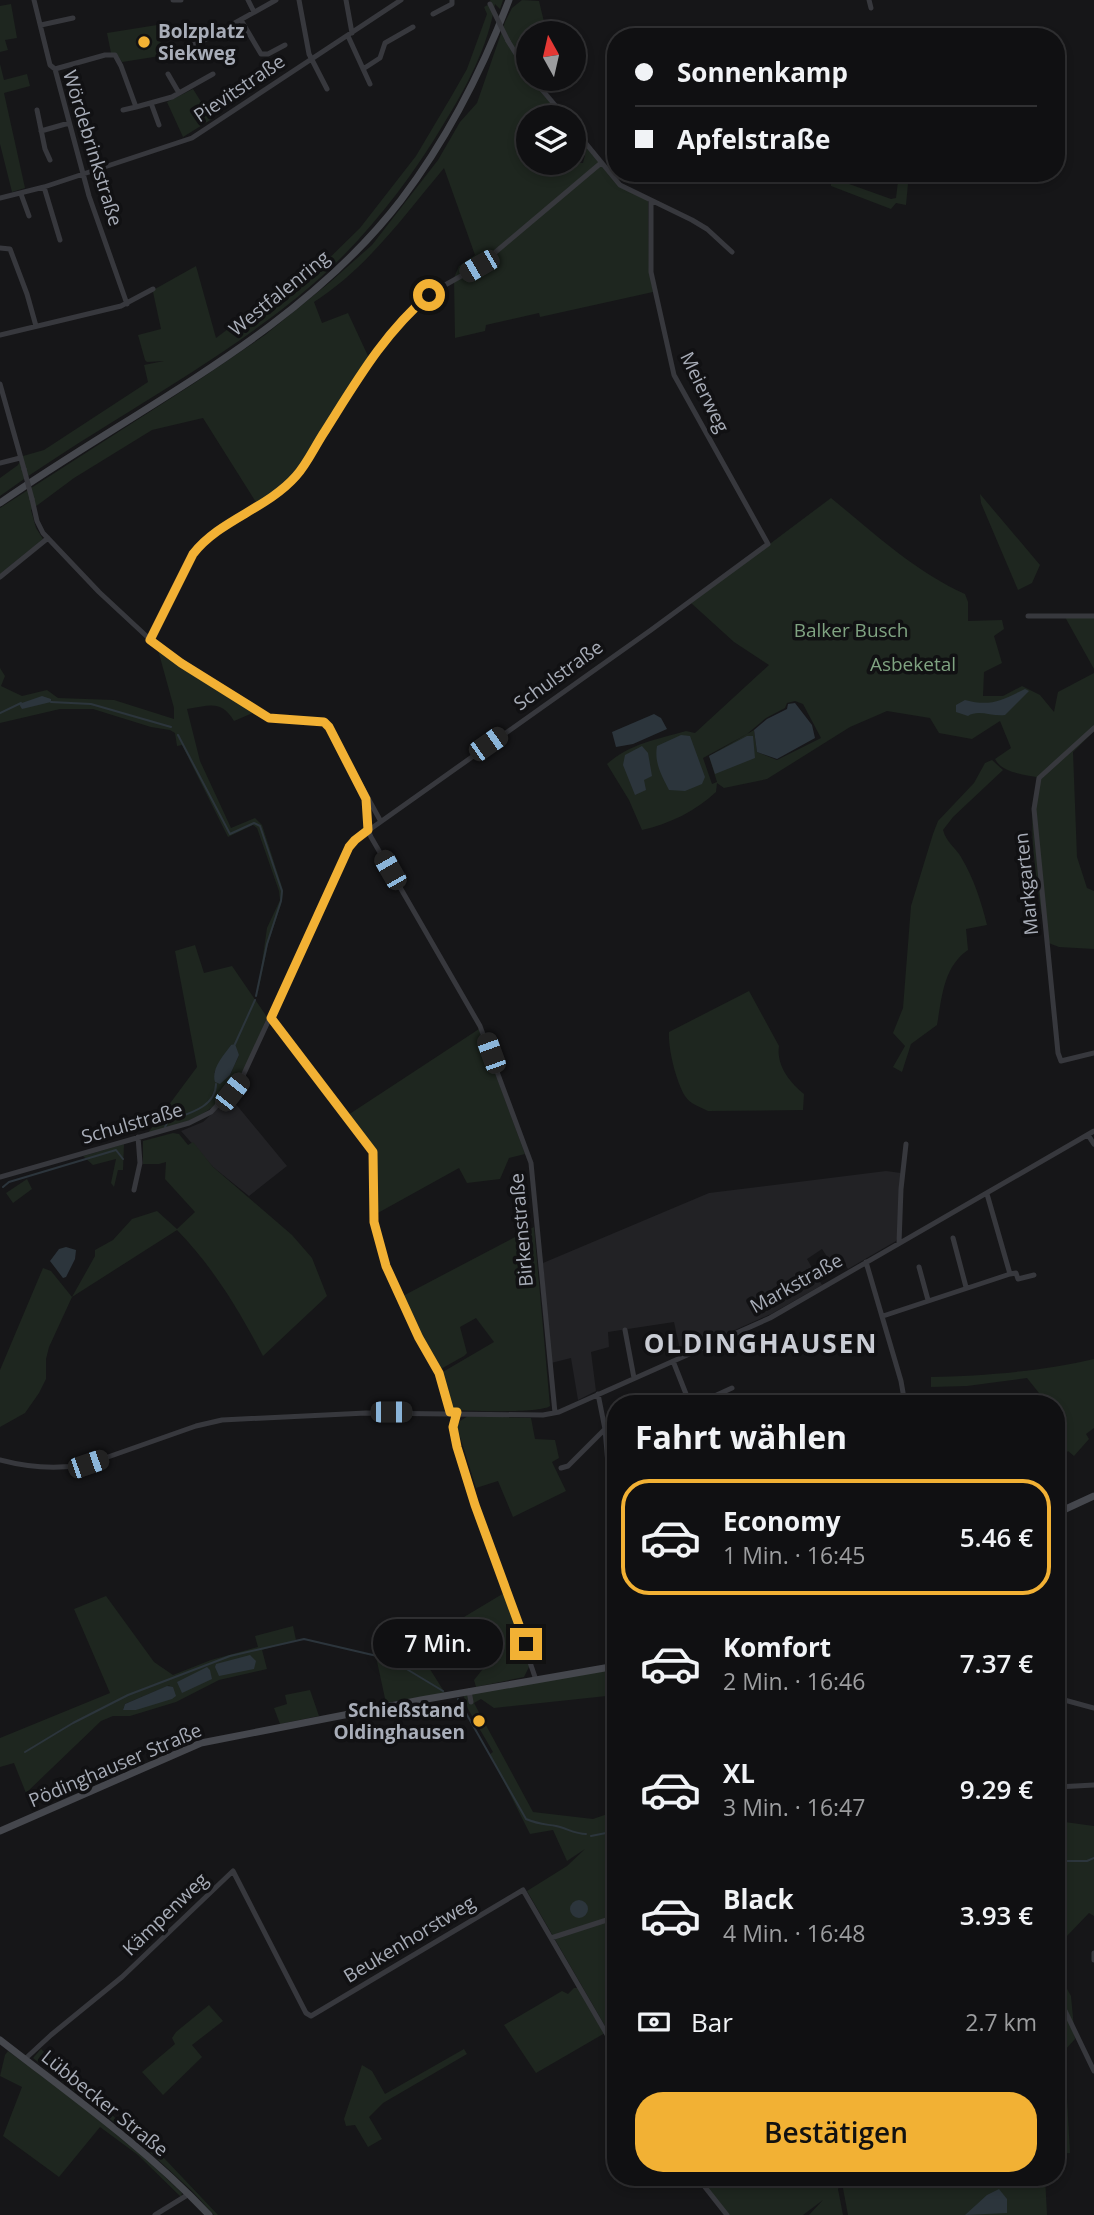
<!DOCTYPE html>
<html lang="de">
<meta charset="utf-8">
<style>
:root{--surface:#101012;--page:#1e1e20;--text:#f1f3f6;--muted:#9c9d9f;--line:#303032;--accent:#f2b134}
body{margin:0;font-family:"Open Sans",sans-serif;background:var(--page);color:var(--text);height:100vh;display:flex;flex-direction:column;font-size:26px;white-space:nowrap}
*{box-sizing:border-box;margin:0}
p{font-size:23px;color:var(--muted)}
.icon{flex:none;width:38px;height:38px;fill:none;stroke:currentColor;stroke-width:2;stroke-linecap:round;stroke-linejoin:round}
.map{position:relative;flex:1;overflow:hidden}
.details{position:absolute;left:607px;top:1395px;width:458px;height:791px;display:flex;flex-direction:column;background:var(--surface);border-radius:28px;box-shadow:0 4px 10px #0003,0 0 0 2px var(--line)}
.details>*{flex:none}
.guide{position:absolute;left:607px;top:28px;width:458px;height:154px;border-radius:28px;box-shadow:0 4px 10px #0003,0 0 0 2px var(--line);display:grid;align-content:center;height:154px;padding:0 28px;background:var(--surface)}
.needle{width:46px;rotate:352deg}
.controls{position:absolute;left:516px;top:21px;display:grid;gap:14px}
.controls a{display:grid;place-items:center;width:70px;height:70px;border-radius:50%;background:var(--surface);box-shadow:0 4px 10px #0003,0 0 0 2px var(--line);font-size:35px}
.end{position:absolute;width:32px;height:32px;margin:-16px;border:9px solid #f2b134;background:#111;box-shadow:0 0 0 4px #111}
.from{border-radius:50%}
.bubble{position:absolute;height:49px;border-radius:24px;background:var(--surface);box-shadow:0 4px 10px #0003,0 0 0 2px var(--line);font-size:23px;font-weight:600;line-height:49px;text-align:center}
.car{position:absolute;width:21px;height:42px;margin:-21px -10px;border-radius:9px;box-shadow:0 0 5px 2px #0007;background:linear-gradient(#222 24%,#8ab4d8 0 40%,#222 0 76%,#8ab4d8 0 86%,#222 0)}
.guide b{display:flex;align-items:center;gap:24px;height:66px;font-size:26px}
.guide b+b{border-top:2px solid var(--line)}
.guide i{width:18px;height:18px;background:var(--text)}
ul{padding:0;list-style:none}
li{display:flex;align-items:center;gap:21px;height:116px;margin:0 14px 10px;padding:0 14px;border:4px solid transparent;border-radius:28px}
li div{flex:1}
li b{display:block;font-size:26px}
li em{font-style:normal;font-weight:600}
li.selected{border-color:var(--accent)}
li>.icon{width:63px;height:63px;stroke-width:1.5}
h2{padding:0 28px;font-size:32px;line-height:84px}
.pay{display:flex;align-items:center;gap:18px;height:77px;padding:0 28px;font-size:26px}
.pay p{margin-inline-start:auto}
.action{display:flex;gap:14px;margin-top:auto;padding:14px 28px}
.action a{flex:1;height:80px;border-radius:28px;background:var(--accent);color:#111;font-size:28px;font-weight:600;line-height:80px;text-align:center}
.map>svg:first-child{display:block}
</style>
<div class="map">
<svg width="1094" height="2215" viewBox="0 0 1094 2215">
<rect width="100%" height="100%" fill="#161618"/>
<!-- built -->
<path fill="#222225" d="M230 1097 287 1166 249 1196 213 1167 181 1131 203 1122Z
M886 1171 901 1173 898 1237 896 1241 848 1269 840 1256 830 1261 822 1249 807 1259 822 1285 771 1314 681 1354 674 1322 608 1332 609 1347 591 1352 596 1391 578 1400 571 1358 551 1363 543 1263 709 1193Z"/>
<!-- green -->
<path fill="#1e261f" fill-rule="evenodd" d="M490 0H503L500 9 495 4C488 47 466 88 443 125 406 187 357 249 300 295 207 371 98 425 0 496V478L18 465 23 456 44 450 148 382 144 365 164 361 147 362 145 360 138 335 161 329 153 292 155 289 196 266 216 338 260 305 280 299 313 274 360 228 416 156 451 97 467 69 487 14 484 7 491 3Z
M522 0 539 1 545 26 536 33H528V39L513 50 528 74V79H533L560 115 558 117H528V163H583L587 147 618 185 648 198 649 268 653 292 540 317 539 313 486 325 485 331 455 338 454 278 459 266 475 255 444 168C404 216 367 268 314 302L322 323 348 313 368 356H371V362L299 478 259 507 203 418 152 430 74 478 31 510 36 528 43 539 0 574V508L193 384 265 335 329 283 372 245 438 160 460 122 477 103 505 22 512 8Z
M11 4 17 38 5 40 8 50 0 52V6Z
M157 25 162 50 185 49 179 53 122 62 116 53H111L107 33Z
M0 64 4 80 27 74 30 86 4 93 25 188 12 192 0 144Z
M193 89 212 119 183 137 167 102Z
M899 173H909L906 205 896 203 891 209 831 186V181L838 180 891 199 896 198Z
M980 494 1040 565 1032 583 1018 590 981 503Z
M831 498C874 533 914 571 965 594L968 602V621L1002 620 1004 629 994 636 1002 663 984 672 983 696H1003L1022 686 1040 695 1054 712 1058 692 1094 673V731L1073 752 1077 857 1087 888 1094 891V949L1059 947 1046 942C1041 904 1021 809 1041 778 1025 774 1003 774 995 759L1011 748 1000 721 972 739 939 733 930 718 887 711 850 727 767 779 724 788 717 783 716 792C696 811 669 824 642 830L629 800 607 764C629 744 658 739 686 731L695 733 769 665 734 642 691 603ZM795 701 803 704 821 738 777 760 757 752 754 730 709 756 717 782 712 784 703 758 747 734 766 718 785 708 787 703Z
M1065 617 1094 618V669Z
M158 650 255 712 234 721C221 699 209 706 187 709L200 761 231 828 255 818 262 825 283 890 282 901 268 944 257 997 267 928 280 900 279 891 257 828 253 825 228 837 182 745 177 746 175 733 170 730 151 727 93 709H60L0 723V668L5 676 1 686 22 696 47 690 58 698 114 700 174 719V708Z
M992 760 1003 770 953 817 943 830C946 842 956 848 961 857 974 879 981 901 987 925L966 929 968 950C943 967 942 998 937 1025L911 1044 902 1072 893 1067 905 1046 893 1033 903 1008 911 906 933 834 938 821 974 783 985 763Z
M195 945 204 973 232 966 267 1017C251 1058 234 1102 190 1120 177 1126 161 1129 148 1133L197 1067 175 951ZM231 1045 239 1055 230 1075 214 1073Z
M749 991 779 1046C776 1065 790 1083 804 1094L803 1110 708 1111C700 1107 690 1104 685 1096 676 1081 668 1049 669 1032Z
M479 1029 525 1154 509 1158 500 1179 467 1183 459 1168 376 1214 375 1153 348 1115Z
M173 1133 179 1134 188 1145 193 1142 213 1167 292 1235 312 1258 327 1296 263 1356C239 1310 213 1267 177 1230L72 1297 49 1347 46 1359V1379L39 1393 25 1413 0 1427V1370L43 1268 51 1271 72 1297 95 1256V1250L113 1240 132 1219 157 1211 177 1229 195 1212 165 1179 166 1162 159 1164H143V1141Z
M124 1144 123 1170H118L114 1187 111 1183 116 1159 93 1165 83 1156Z
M27 1179 32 1189 13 1203 6 1193Z
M534 1227 550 1406C542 1413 465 1412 451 1409L441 1373 494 1342 476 1318 460 1327 467 1353 464 1356 439 1370 401 1297Z
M1094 1359V1428L1086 1434 1089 1439 1074 1456 1068 1451 1057 1462V1404L1047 1403 1027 1378 967 1386 931 1387V1377C982 1376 1045 1371 1094 1359Z
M468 1416 531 1418 535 1439 555 1440 559 1458 552 1462 566 1491 513 1517 498 1481 476 1488 457 1427 460 1421Z
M504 1593 530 1665 524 1677 476 1687 474 1680 486 1665 479 1649 459 1620Z
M106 1596 154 1662 173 1675 211 1660 258 1647 255 1636 293 1626 296 1640 262 1650 267 1669 219 1680 176 1702 130 1716H113L101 1721 26 1793 14 1763 0 1767V1738L110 1693 74 1609ZM170 1685 136 1710H123L125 1704Z
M373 1643 403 1654 416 1647 445 1693 386 1703Z
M616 1668V1695L494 1708 481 1699 474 1703 533 1812 593 1819 616 1811V2045L527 1891 567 1866 585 1849 567 1861 553 1830 530 1834 490 1754 493 1752 468 1709 463 1694Z
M310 1690 319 1716 280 1724 274 1708 287 1704 285 1695Z
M1057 1821 1094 1826V1916L1089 1913 1065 1938 1057 1971 1071 1996 1075 2039 1064 2051 1057 2053Z
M574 1988H578L605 2033 536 2073 504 2025 562 1991 568 1994Z
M209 2005 223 2021 192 2045 202 2057 163 2095 142 2072 175 2044 172 2038 176 2032Z
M41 2049 124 2126 120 2127 33 2058Z
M464 2049 467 2054 383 2103 369 2117 382 2139 368 2147 355 2125 346 2126 344 2119 362 2065 372 2071 385 2094Z
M8 2051 83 2107 148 2161 182 2193 181 2197 138 2155 100 2127 59 2177 3 2136 22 2087 0 2076 5 2055Z
M1057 2094 1058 2097 1063 2096 1067 2099 1070 2153 1057 2154Z
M131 2130 164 2158 218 2215H214L192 2191 129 2133Z
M694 2177H1045L1047 2215H848L842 2183 838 2189 843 2215H809L823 2200 803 2215H727Z"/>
<!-- water -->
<path fill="#2c353c" d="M1025 689 1029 691 1005 715C993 717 978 709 968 716L956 712V705L965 700C991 707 1002 700 1025 689Z
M42 696 51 699V702L22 709 19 704Z
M795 703 812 725 815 738 777 759 757 752 754 730 767 719 787 709 788 704Z
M654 714 661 718 667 729 633 744 616 747 612 732Z
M681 735 690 736 705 777 702 784 685 791 669 790C662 776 654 763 657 746Z
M747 736H753L755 758 715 774 709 756Z
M642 746 648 753 652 776 644 780 646 790 635 795 623 765 625 755Z
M235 1044 239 1055 230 1075 220 1084 215 1082C211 1069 223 1056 231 1045Z
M66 1247 76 1250 75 1259 66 1277 63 1278 50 1261 59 1249Z
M250 1655 256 1661 254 1669 219 1676 215 1667 216 1664Z
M207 1667 210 1670 212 1679 182 1693 177 1682Z
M167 1686 173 1687 176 1696 172 1699 136 1710H123L125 1704Z
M570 1909a9 9 0 1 1 18 0a9 9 0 1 1-18 0Z
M999 2189 1007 2199V2213L965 2215 987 2195Z"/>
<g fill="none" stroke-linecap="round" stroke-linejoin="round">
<!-- stream -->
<path stroke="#2c353c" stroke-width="2" d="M51 702 91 704 171 727
M0 713 21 703
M178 735 230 834 254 823 260 826 282 891 281 901 267 944 256 996
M235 1044 255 1000
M165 1127 168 1121C186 1114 216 1108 216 1084
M3 1187 9 1182 116 1150 123 1159
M458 1699 526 1819C537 1824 544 1824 556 1826 566 1828 575 1834 586 1834
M25 1752 73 1723 128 1695 230 1656 304 1639 390 1659 443 1691
M591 1836 616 1831
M1057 1861H1087L1094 1858"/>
<!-- street -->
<path stroke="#37383d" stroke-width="5" d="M34 0 50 65 55 69 89 196 127 304
M173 0H181
M248 0 254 12
M299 0 309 54 327 89
M346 0 352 33
M869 0 871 8
M433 14 452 4V0
M241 20 261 54H268L285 45
M41 25 73 18
M348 36 370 84
M508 41 528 73
M186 47 199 43 276 0
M55 69 105 55H115L121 66 136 107 123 110
M363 69 380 58 385 43 413 27
M168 74 179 93
M533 79 565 117
M151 103 159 125
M136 107 172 97 213 74
M37 110 45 149 50 160
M574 129 620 185 692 220 707 229 732 252
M41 131 69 123
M44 187 60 240
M21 194 29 216
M0 198 44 187 192 138 401 0
M0 248 10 249 27 294 36 326
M0 335 121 306 153 289
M0 384 24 469
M0 463 20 458
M32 499 37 521 43 533 99 592 156 645 269 718C289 724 313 713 329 727L380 820
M0 577 48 538
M1028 616H1094
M150 640 193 554 210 536 261 503 296 476 381 344 408 312 429 294 479 266 601 163
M1094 728 1039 778 1034 809 1058 1053 1061 1061 1094 1053
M366 799 368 830 371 837 480 1026 531 1163 555 1413
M270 1018 373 1152 375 1222 386 1266 419 1338 439 1372 450 1412
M1088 1135 1094 1144
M0 1177 189 1123 211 1112 241 1080 339 868 355 840 651 630 768 544 674 375 651 272V201
M134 1190 140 1163 138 1137
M953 1238 966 1287
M899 1243 901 1189 906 1144
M866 1262 901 1381 905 1404
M919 1267 928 1300
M1010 1274 1016 1273 1018 1279 1034 1275
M883 1316 1010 1274 987 1194
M625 1330 634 1378
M673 1361 690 1404
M598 1394 605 1429 608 1464 610 1466 616 1464
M697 1404 732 1388
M457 1412 453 1427 457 1447 536 1680
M0 1460C30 1468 57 1470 88 1464L196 1426 222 1420 366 1413 543 1415 559 1412 770 1318 1094 1131
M561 1468 568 1466 605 1429
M615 1650 616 1661
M469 1691 471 1702
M1057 1698 1094 1708
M1057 1752 1062 1787
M1057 1787 1094 1785
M551 1938 616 1917
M1094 1953V1960
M1057 1994 1094 2071
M25 2059 51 2035 122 1977 233 1871 306 2013 311 2016 523 1890 616 2050
M697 2177 727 2215
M155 2215 189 2194"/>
<!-- secondary -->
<path stroke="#45474d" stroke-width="7" d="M0 503C136 408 298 334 401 200 447 139 482 71 509 0
M1057 1513 1094 1496
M0 1831 201 1743 421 1700 616 1666
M0 2040C72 2096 146 2148 209 2215"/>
<!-- street-bridge -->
<path stroke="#37383d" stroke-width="5" d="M490 4 508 41
M24 469 32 499"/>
</g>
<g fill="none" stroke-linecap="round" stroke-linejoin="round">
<!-- route -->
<path stroke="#f2b134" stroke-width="9" d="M429 295C384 333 356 382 325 431 315 446 307 464 296 476 267 509 219 520 193 554L150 640 181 663 269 718 324 722 329 727 366 799 368 830 355 840 349 847 271 1018 373 1152 374 1222 386 1266 419 1338 439 1373 450 1412H457L453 1427 457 1447 475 1505 526 1644"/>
</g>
<!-- markers -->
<g fill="#f2b134" stroke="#111113" stroke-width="2.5">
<circle cx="144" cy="42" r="7"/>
<circle cx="479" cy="1721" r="7"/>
</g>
<g text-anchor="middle" stroke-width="7" stroke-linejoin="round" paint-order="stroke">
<!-- poi labels -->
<g font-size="19" font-weight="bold" fill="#a8adb8" stroke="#111113" text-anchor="start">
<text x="158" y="38">Bolzplatz<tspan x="158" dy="22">Siekweg</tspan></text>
<text x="465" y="1717" text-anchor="end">Schießstand<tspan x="465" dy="22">Oldinghausen</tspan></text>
</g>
<!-- street labels -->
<g font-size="19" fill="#a8adb8" stroke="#111113">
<text transform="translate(239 88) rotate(-34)" y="7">Pievitstraße</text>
<text transform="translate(93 148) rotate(73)" y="7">Wördebrinkstraße</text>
<text transform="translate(279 293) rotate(-39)" y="7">Westfalenring</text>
<text transform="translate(705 392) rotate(64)" y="7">Meierweg</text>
<text transform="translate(558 675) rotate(-36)" y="7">Schulstraße</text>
<text transform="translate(1026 884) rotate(-96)" y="7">Markgarten</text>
<text transform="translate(132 1123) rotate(-16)" y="7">Schulstraße</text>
<text transform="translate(521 1230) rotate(-95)" y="7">Birkenstraße</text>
<text transform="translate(796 1283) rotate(-29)" y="7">Markstraße</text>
<text transform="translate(115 1765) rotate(-23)" y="7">Pödinghauser Straße</text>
<text transform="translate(165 1914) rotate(-44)" y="7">Kämpenweg</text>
<text transform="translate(409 1939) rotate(-31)" y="7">Beukenhorstweg</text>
<text transform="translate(105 2103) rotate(39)" y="7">Lübbecker Straße</text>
</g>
<!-- park labels -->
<g font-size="19" fill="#7fa381" stroke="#111113">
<text x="851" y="637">Balker Busch</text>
<text x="913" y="671">Asbeketal</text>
</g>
<!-- district labels -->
<g font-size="26" font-weight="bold" letter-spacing="2" fill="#c9ccd4" stroke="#111113">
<text x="761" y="1353">OLDINGHAUSEN</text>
</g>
</g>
</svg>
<div class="controls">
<a><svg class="needle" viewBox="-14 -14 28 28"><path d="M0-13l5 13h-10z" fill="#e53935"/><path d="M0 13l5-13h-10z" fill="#9c9d9f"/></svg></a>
<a><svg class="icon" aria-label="layers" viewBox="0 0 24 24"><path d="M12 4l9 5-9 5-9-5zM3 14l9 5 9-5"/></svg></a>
</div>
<i class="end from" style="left:429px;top:295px"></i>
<i class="end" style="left:526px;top:1644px"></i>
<div class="bubble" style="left:373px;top:1619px;width:130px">7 Min.</div>
<i class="car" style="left:479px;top:266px;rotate:240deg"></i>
<i class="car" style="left:488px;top:744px;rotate:55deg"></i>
<i class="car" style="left:390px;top:870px;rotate:330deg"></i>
<i class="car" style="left:491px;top:1053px;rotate:340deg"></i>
<i class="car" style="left:232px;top:1092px;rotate:38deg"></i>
<i class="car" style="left:391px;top:1412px;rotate:90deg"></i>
<i class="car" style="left:88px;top:1464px;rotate:71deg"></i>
<div class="guide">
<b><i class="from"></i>Sonnenkamp</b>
<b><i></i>Apfelstraße</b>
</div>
<section class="details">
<h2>Fahrt wählen</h2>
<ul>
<li class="selected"><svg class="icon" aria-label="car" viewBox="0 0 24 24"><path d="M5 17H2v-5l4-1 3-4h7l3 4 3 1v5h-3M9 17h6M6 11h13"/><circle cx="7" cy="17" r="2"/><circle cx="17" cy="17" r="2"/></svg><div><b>Economy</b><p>1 Min. · 16:45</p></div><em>5.46 €</em></li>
<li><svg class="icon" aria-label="car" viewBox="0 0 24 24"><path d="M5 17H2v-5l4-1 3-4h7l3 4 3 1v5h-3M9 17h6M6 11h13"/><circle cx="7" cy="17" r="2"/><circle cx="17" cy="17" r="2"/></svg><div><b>Komfort</b><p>2 Min. · 16:46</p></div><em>7.37 €</em></li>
<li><svg class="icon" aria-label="car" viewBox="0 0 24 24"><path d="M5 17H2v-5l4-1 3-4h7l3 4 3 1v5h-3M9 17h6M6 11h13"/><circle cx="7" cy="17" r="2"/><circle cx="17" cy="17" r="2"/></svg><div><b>XL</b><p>3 Min. · 16:47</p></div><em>9.29 €</em></li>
<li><svg class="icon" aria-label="car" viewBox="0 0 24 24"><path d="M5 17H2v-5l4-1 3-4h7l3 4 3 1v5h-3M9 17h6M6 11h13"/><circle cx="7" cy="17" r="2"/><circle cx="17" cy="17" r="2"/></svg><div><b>Black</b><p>4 Min. · 16:48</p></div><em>3.93 €</em></li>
</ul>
<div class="pay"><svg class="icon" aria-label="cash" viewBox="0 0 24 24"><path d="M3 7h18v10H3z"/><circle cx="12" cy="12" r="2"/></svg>Bar<p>2.7 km</p></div>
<div class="action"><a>Bestätigen</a></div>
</section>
</div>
